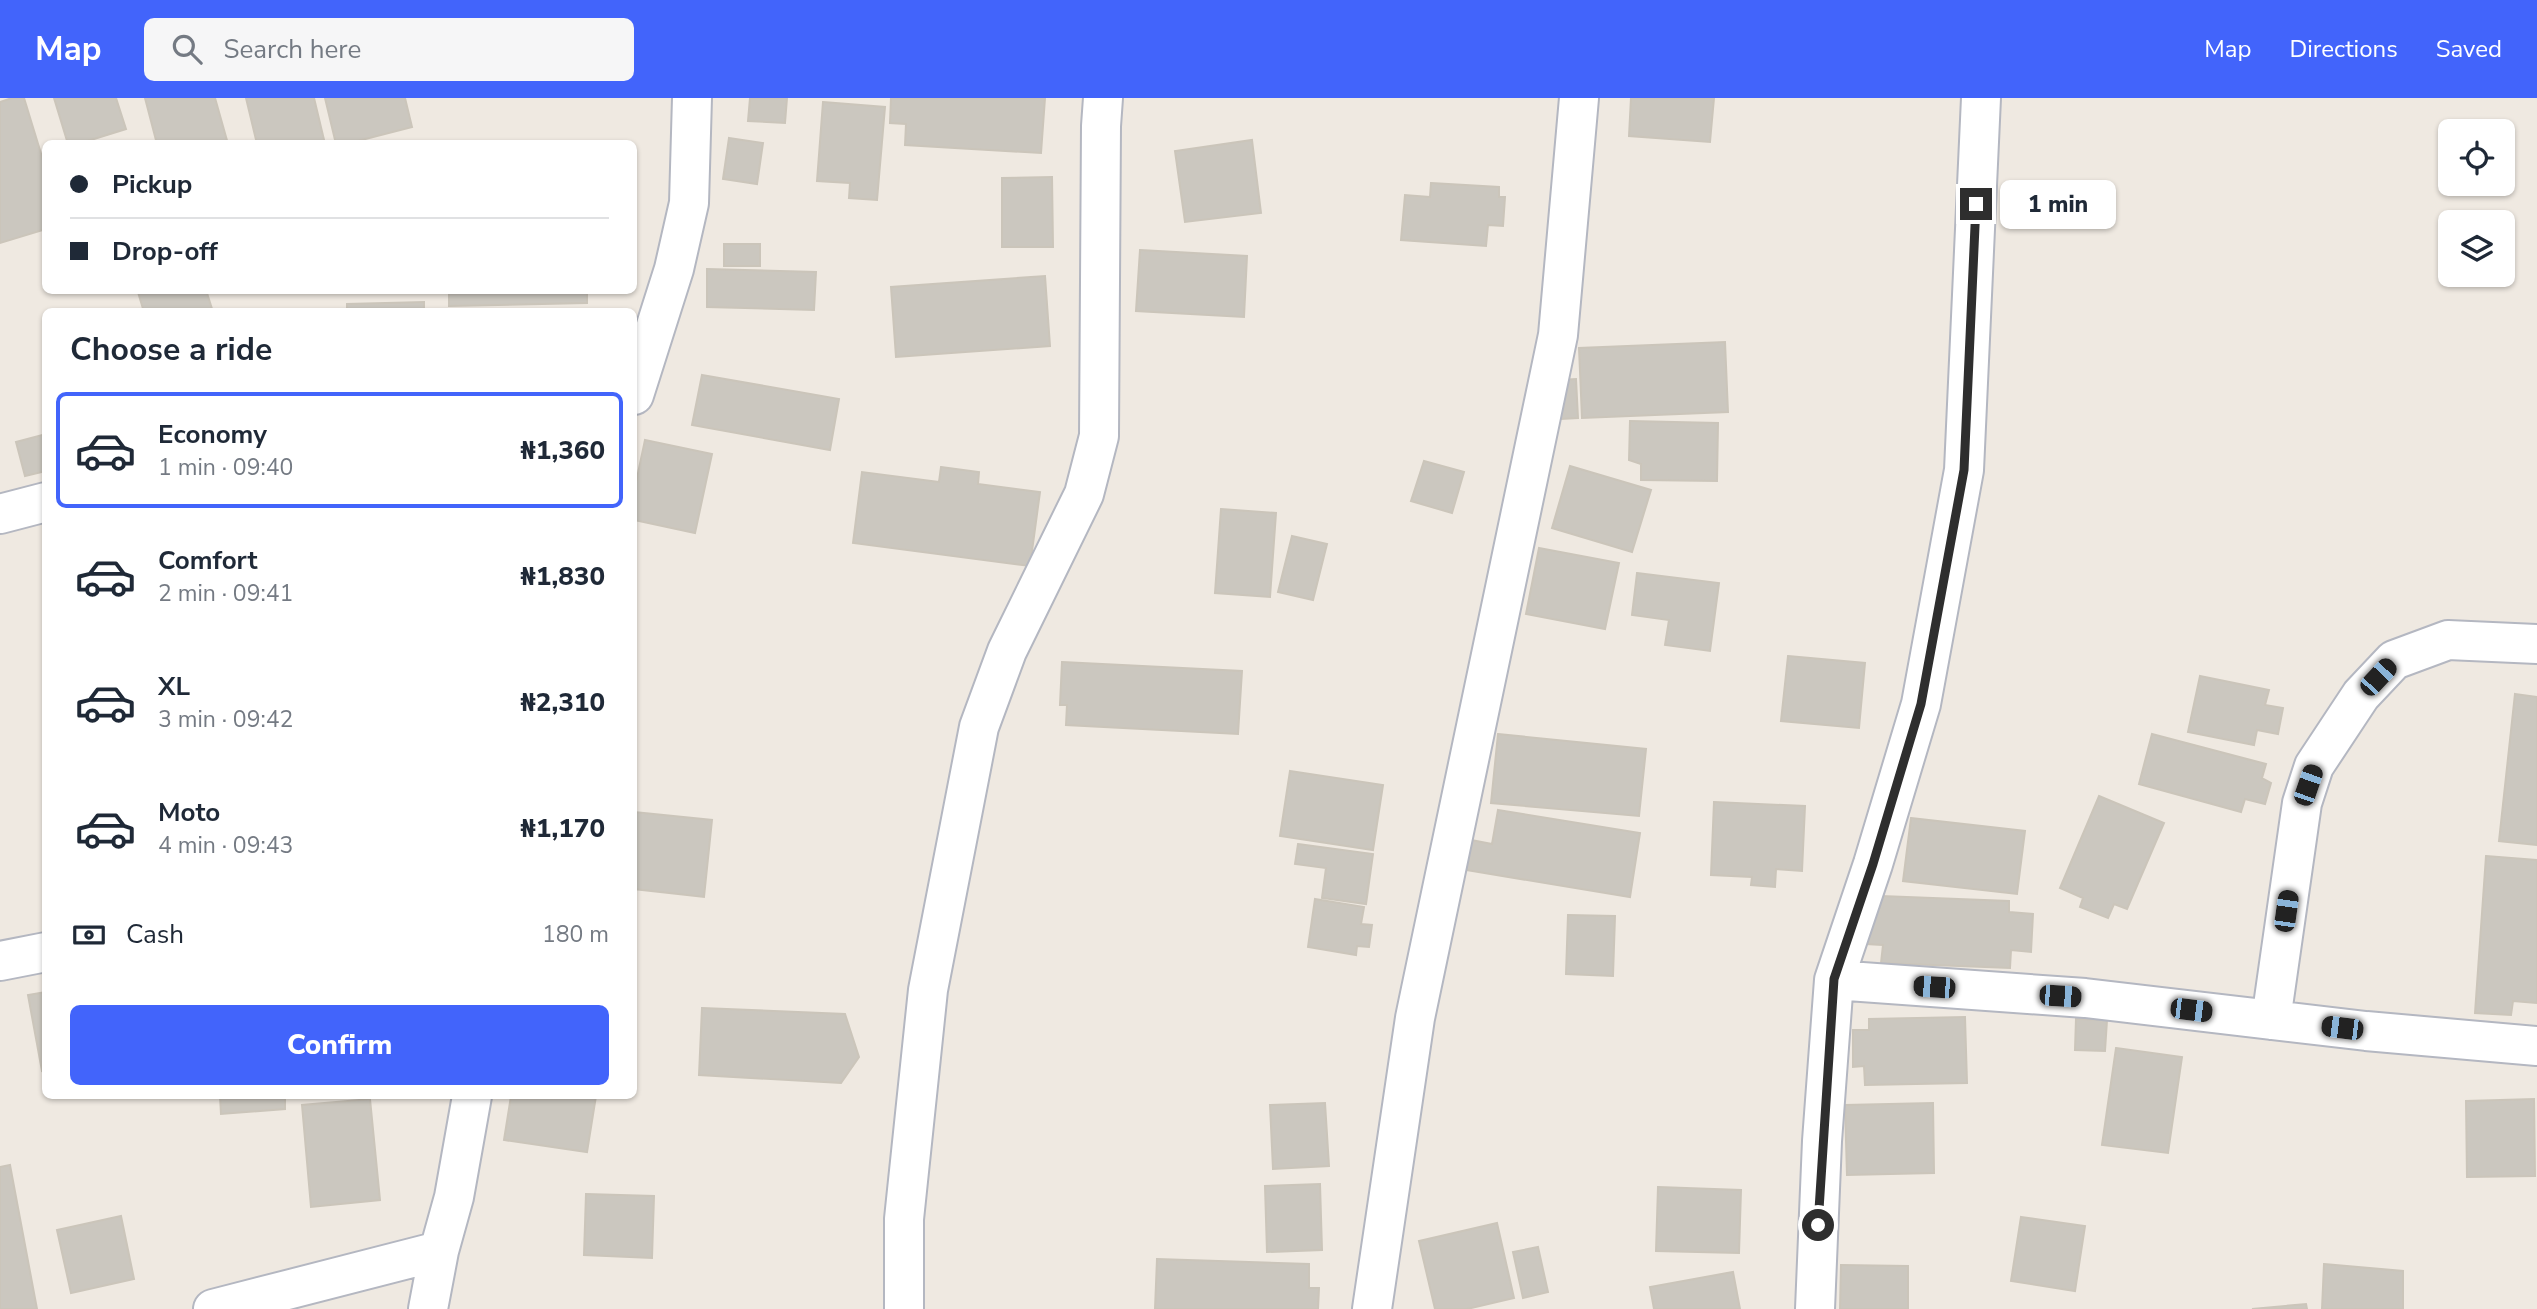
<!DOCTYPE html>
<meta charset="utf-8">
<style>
:root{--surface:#fff;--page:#f6f6f7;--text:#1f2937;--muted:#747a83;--line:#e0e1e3;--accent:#4264fb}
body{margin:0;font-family:"Nunito Sans",sans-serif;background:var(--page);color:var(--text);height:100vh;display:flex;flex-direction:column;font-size:26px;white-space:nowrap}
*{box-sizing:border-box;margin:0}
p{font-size:23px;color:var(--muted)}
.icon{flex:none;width:38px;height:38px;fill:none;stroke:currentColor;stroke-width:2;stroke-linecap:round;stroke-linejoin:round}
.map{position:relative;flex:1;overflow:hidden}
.drawer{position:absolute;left:42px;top:210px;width:595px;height:791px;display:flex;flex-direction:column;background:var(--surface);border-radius:10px;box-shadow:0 2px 5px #0004}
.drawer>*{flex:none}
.top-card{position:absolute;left:42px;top:42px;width:595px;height:154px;border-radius:10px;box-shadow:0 2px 5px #0004;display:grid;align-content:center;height:154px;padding:0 28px;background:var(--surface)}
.fabs{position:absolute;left:2438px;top:21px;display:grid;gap:14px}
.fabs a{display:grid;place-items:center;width:77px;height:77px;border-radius:10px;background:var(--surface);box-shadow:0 2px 5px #0004;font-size:35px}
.end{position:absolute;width:32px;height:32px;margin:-16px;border:9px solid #2e2e2e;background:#fff;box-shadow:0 0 0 4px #fff}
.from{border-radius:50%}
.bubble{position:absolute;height:49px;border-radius:10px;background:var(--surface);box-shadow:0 2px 5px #0004;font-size:23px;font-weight:800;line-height:49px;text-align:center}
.car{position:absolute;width:21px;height:42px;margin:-21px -10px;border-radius:9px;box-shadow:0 0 5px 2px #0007;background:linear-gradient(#222 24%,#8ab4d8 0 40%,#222 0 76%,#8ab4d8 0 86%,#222 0)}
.top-card b{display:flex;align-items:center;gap:24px;height:66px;font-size:26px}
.top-card b+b{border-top:2px solid var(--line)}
.top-card i{width:18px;height:18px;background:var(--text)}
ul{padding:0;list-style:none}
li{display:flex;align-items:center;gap:21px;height:116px;margin:0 14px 10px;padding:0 14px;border:4px solid transparent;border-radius:10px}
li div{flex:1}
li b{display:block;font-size:26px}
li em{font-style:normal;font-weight:800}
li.on{border-color:var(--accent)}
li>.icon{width:63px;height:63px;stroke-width:1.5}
h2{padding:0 28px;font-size:32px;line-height:84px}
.pay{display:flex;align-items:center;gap:18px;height:77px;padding:0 28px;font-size:26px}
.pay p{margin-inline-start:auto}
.button{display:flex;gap:14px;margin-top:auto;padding:14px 28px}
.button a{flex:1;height:80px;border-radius:10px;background:var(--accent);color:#fff;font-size:28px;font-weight:800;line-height:80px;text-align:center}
header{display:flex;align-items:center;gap:42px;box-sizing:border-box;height:98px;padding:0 35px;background:var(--accent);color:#fff}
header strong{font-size:33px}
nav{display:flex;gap:38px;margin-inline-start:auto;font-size:24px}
.search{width:490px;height:63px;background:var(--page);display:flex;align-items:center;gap:18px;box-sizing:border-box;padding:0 24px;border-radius:10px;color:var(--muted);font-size:26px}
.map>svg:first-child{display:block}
</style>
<header>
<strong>Map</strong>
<div class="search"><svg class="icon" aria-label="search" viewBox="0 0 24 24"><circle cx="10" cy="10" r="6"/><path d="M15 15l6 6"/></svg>Search here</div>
<nav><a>Map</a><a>Directions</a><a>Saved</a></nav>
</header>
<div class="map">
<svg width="2537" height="1211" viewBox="0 0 2537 1211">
<rect width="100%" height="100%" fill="#efe9e1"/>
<!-- building -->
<path fill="#cbc7bf" stroke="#cbc5ba" stroke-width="2" d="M12 0H24L46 72V131L0 145V4Z
M54 0H116L126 31 78 46H68Z
M145 0H215L228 46H157Z
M246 0H314L325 46H257Z
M325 0H405L412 29 346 46H336Z
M750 0H787L785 25 748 23Z
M891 0H1045L1041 55 905 47 906 26 890 25Z
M1631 0H1714L1710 44 1629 38Z
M823 4 885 9 877 102 849 100 850 85 817 83Z
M729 40 763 45 757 86 723 81Z
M1252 42 1261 115 1185 124 1175 53Z
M1052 79 1053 149H1002V80Z
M1431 85 1499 89V99H1505L1503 128 1488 127 1486 148 1401 142 1405 97 1430 99Z
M724 146H760V168H724Z
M1140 152 1247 158 1244 219 1136 213Z
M707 171 816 174 814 212 707 209Z
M1045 178 1050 248 896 259 891 189Z
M143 192H206L213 214H144L138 194Z
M449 192H587V205L449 208Z
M424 204V214H347V206Z
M1725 244 1728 314 1582 320 1579 250Z
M702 277 839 301 830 352 692 327Z
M1576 281 1578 320 1561 321 1559 282Z
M1630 323 1718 325 1717 383 1641 382V366L1629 362Z
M46 336V373L25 378 16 344Z
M645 342 712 356 695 435 634 422V394Z
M1424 363 1464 374 1452 415 1411 403Z
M1570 368 1651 392 1632 454 1552 430Z
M941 369 979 374 978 386 1040 394 1030 468 853 445 862 374 939 384Z
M1221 411 1276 415 1270 499 1215 495Z
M1292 438 1327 446 1313 502 1278 494Z
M1539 450 1619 465 1605 531 1526 516Z
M1637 475 1719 485 1710 553 1665 547 1669 522 1632 517Z
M1788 558 1865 565 1859 630 1781 623Z
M1062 564 1242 573 1238 636 1066 627 1067 607H1060Z
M2200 578 2269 592 2265 607 2283 610 2278 636 2257 632 2254 647 2188 634Z
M2515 596 2537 599V747L2499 743Z
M1498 636 1646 651 1639 718 1491 705Z
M2152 636 2266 666 2262 680 2271 685 2265 706 2245 701 2241 714 2139 686Z
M1290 673 1383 687 1373 752 1280 738Z
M2099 698 2164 725 2127 811 2114 806 2108 820 2080 809 2083 800 2060 790Z
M1714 704 1805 708 1802 773 1776 771 1775 789 1751 787 1752 779 1711 777Z
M1498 712 1640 735 1630 799 1466 772 1471 742 1492 746Z
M634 714 712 722 704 799 634 791Z
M1911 720 2025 733 2017 796 1903 783Z
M1298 746 1373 756 1366 806 1322 800 1326 770 1295 766Z
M2486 758 2537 762V905L2513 903 2511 917 2475 915Z
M1881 798 2009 803V814L2033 816 2031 854 2011 852 2010 870 1881 865 1883 847 1866 846 1867 810H1880Z
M1315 801 1364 809 1361 826 1372 827 1369 849 1357 848 1356 857 1308 849Z
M1568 817 1615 818 1613 878 1566 876Z
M46 894V972L42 973 28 897Z
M702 910 845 916 859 959 841 985 699 977Z
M1965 919 1967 985 1865 987 1864 968 1853 969V932H1869V921Z
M2076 921 2107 922 2105 953 2075 952Z
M2116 950 2182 959 2168 1055 2102 1047Z
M220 998H285V1011L221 1016Z
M511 998H596L587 1054 504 1042Z
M370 1001 380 1102 311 1109 302 1007Z
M2534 1001 2535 1078 2467 1079 2466 1003Z
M1325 1005 1329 1068 1273 1071 1270 1007Z
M1933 1005 1934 1075 1847 1077 1845 1007Z
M10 1067 37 1211H0V1069Z
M1320 1086 1322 1152 1267 1154 1265 1088Z
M1658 1089 1741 1092 1739 1155 1656 1153Z
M586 1096 654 1098 652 1160 584 1157Z
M121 1118 134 1181 71 1195 57 1132Z
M2021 1119 2085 1128 2075 1193 2011 1183Z
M1497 1125 1514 1200 1467 1211H1435L1419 1143Z
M1538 1149 1548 1194 1523 1200 1513 1154Z
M1157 1161 1309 1166V1190H1319L1318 1211H1155Z
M2324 1166 2403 1173V1211H2322Z
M1841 1167 1908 1168V1211H1840Z
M1733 1174 1740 1211H1654L1650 1189Z
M2306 1206 2307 1211H2252Z"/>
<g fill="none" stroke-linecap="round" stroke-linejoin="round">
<defs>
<path id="minor" d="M634 297 674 171 689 105 692 0
M0 416 46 404
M0 863 46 854
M1834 882 2085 900 2366 933 2537 948
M2271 922 2302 705 2314 668 2361 597 2394 562 2448 542 2537 546
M213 1211 439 1153
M428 1211 439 1153 454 1099 472 998
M904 1211V1121L928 892 979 629 1007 553 1084 396 1099 338 1101 28 1103 0
M1372 1211 1415 920 1558 237 1579 0
M1815 1211 1822 1043 1834 882 1873 766 1921 606 1964 372 1981 0"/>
</defs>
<!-- minor casing -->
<use href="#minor" stroke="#b4b7c1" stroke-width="42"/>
<!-- minor -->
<use href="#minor" stroke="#fff" stroke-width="38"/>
</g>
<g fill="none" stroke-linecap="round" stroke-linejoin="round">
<!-- route -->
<path stroke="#2e2e2e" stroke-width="9" d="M1818 1127 1834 881 1873 766 1921 606 1964 372 1976 106"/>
</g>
</svg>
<div class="fabs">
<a><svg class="icon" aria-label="locate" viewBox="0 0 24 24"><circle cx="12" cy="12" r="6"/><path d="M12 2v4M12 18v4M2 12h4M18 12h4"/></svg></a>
<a><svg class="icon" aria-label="layers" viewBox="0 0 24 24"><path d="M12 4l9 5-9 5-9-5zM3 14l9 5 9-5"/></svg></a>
</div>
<i class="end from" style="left:1818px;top:1127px"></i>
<i class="end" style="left:1976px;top:106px"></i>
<div class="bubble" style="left:2000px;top:82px;width:116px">1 min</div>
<i class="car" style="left:2378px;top:579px;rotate:43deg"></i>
<i class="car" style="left:2308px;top:687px;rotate:19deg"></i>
<i class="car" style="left:2286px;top:813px;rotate:8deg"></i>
<i class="car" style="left:1934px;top:889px;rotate:274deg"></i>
<i class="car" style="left:2060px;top:898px;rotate:94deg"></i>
<i class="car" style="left:2191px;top:912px;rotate:97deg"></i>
<i class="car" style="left:2342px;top:930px;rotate:277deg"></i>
<div class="top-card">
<b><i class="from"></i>Pickup</b>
<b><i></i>Drop-off</b>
</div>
<section class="drawer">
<h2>Choose a ride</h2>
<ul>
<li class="on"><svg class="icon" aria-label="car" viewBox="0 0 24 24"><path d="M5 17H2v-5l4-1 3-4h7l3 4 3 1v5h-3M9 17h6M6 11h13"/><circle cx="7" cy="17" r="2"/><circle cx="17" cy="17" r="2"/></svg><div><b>Economy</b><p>1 min · 09:40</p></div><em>₦1,360</em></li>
<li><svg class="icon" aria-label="car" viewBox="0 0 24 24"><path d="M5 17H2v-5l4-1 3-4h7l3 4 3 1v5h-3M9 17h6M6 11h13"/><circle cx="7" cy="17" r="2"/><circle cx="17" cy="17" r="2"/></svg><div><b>Comfort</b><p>2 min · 09:41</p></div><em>₦1,830</em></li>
<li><svg class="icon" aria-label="car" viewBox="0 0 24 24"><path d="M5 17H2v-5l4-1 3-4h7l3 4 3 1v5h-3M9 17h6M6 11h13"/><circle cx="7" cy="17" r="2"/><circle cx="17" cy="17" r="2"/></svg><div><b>XL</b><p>3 min · 09:42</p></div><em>₦2,310</em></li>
<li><svg class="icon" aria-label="car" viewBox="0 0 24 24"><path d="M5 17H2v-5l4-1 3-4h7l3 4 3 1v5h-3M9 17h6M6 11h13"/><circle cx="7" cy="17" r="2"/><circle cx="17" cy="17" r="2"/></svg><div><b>Moto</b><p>4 min · 09:43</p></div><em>₦1,170</em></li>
</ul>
<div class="pay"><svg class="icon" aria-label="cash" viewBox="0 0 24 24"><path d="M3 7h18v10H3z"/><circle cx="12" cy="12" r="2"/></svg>Cash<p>180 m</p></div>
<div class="button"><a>Confirm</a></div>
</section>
</div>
